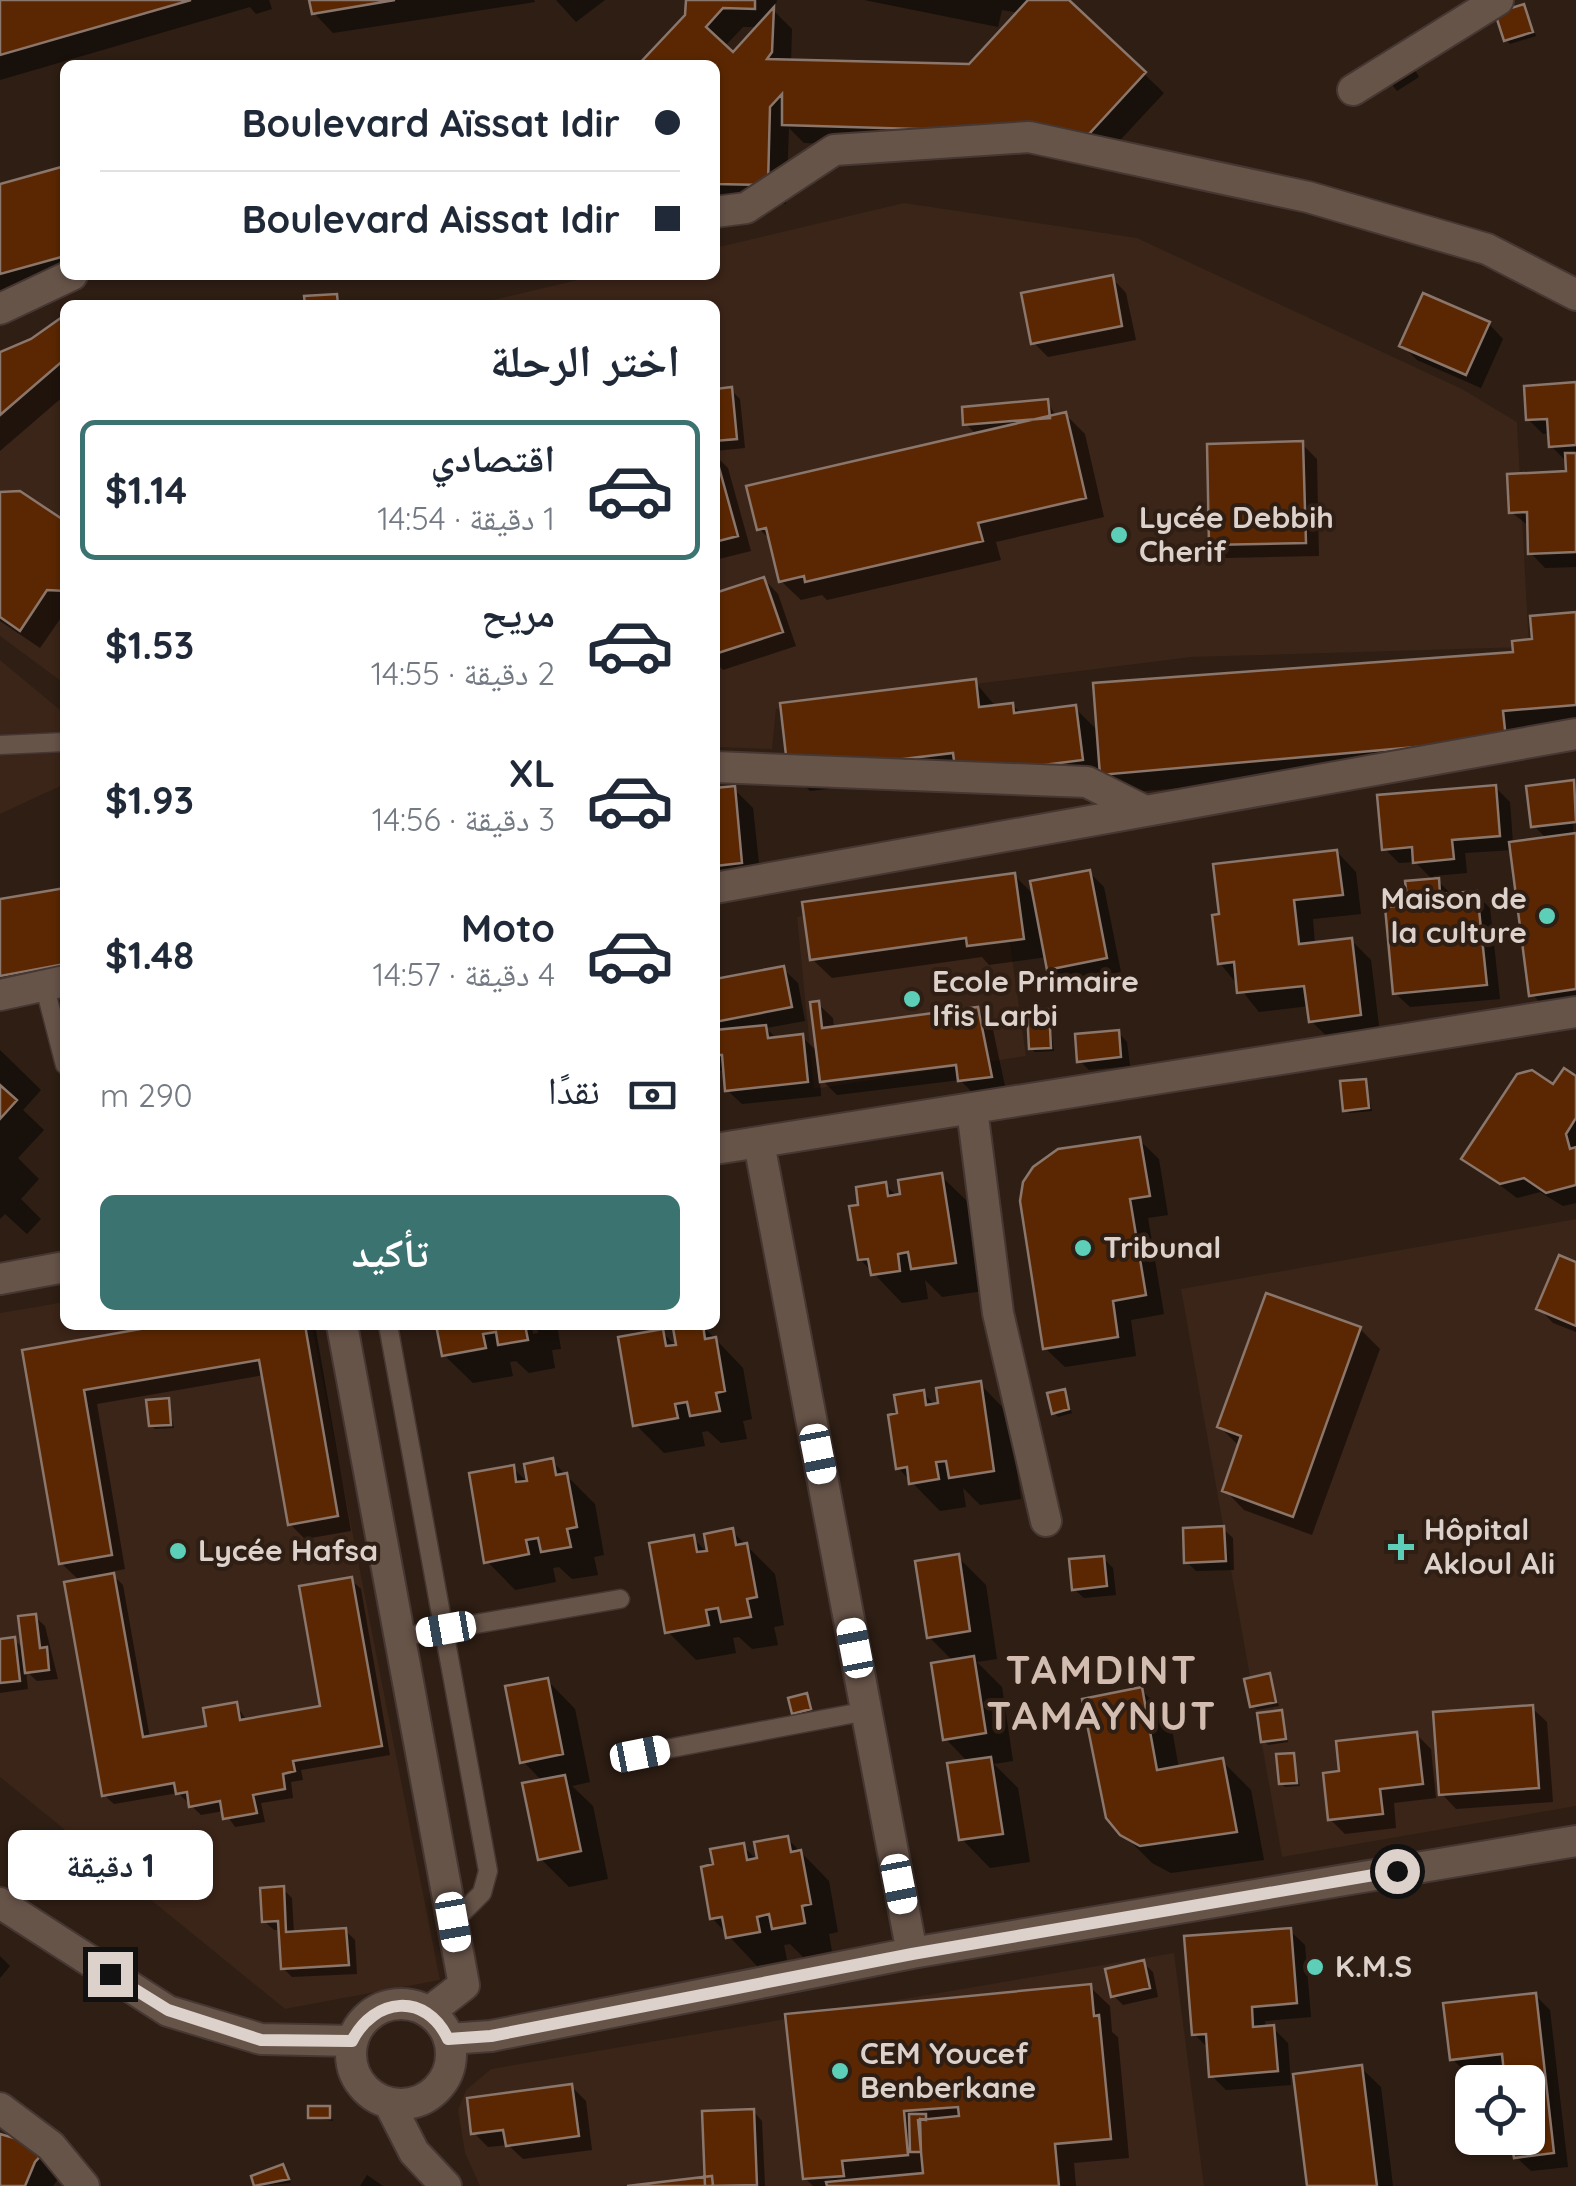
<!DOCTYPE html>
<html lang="ar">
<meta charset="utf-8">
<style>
:root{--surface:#fff;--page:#f2f2f3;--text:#1f2937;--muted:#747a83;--line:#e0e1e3;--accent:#3b7371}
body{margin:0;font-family:Quicksand,"Noto Naskh Arabic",sans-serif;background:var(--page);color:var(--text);direction:rtl;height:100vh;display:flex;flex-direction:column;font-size:38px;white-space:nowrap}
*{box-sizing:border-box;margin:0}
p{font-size:32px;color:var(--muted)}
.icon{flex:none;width:55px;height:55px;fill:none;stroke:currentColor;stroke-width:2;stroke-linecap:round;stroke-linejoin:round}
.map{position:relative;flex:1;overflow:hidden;direction:ltr}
.panel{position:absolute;left:60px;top:300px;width:660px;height:1030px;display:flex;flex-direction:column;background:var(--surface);border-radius:15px;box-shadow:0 2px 8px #0004;direction:rtl}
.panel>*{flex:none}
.guide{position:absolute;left:60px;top:60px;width:660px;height:220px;border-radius:15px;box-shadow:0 2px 8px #0004;direction:rtl;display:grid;align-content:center;height:220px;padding:0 40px;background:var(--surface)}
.tools{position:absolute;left:1455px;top:2065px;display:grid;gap:20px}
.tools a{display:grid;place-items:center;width:90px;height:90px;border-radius:15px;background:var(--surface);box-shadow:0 2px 8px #0004;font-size:50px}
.end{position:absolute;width:45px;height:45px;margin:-22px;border:12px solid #dcd1cb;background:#111;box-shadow:0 0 0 5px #111}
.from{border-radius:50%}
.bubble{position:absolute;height:70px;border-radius:15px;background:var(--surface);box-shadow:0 2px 8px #0004;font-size:32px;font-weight:800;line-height:70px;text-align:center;direction:rtl}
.car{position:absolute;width:30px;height:60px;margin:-30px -15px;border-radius:12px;box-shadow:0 0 8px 2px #0007;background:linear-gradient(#fff 24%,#345 0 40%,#fff 0 76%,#345 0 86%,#fff 0)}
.guide b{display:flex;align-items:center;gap:35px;height:95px;font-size:38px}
.guide b+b{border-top:2px solid var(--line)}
.guide i{width:25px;height:25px;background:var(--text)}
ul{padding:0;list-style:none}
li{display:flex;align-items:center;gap:30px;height:140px;margin:0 20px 15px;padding:0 20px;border:5px solid transparent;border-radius:15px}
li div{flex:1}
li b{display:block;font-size:38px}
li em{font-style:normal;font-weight:800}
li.on{border-color:var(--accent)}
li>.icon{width:90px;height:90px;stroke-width:1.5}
h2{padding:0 40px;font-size:45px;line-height:120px}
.pay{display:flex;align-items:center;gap:25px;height:110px;padding:0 40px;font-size:38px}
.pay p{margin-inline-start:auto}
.primary-button{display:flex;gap:20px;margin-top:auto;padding:20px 40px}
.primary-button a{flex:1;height:115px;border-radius:15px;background:var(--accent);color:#fff;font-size:40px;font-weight:800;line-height:115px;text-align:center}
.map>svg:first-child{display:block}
</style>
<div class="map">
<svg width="1576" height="2186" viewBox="0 0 1576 2186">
<rect width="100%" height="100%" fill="#2e1e14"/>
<!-- built -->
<path fill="#3b2418" d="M904 203 1137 238 1462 389 1517 422 1529 647 1192 657 776 709 772 749 715 747V305H472L599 275H715V248Z
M65 339V684L0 636V399Z
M0 660 65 714V784L0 814Z
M935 890 950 942 1009 936 1026 1056 814 1089 797 917Z
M1576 1219V1806L1282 1857 1181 1289Z
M65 1302V1325H312L440 1980 285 2009 0 1777V1313Z
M1174 1953 1204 2186H480L465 2153 458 2110 466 2090 491 2069Z"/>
<!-- shadow -->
<path fill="#0007" fill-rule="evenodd" d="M0 0H269L272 9 256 14 250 7 0 80Z
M312 0H534L535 2 333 33 314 13Z
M556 0H605L576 22Z
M688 0H777L774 11 792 29 791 62 970 67 1020 13 1002 10 998 27 864 0H1066L1164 93 1109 152 804 143 789 128 786 204 715 202V65H642L688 16ZM743 27H759L733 55 724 47Z
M1524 7 1536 36 1510 44 1506 40Z
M1412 65 1419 77 1397 91 1385 75Z
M65 169V274L0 292V187Z
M1112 278 1126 293 1136 340 1048 357 1033 342Z
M65 318V395L0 451V354L32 341Z
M1489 324 1503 339 1481 388 1417 360 1402 345Z
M1576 385V567L1545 568 1531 553 1530 527 1511 512 1569 474 1566 461 1551 446V433L1543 434 1528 419Z
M731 390 740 399 745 448 715 451V391Z
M1047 402 1057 417 1066 415 1085 434 1104 517 996 542 1001 560 827 600 822 595 801 600 781 581 772 541 759 529 977 435 966 424Z
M1302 444 1317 459 1319 556 1226 558 1212 544Z
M715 455 728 468 751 551 715 560Z
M0 495 65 524V612L40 648 0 621Z
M764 579 778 594 796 646 723 670 715 662V596Z
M1576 615V725L1524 758 1122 793 1101 779 978 794 957 774 810 791 790 772 975 682 996 707 1012 705 1022 714 1075 708 1099 732 1516 655Z
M1573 783 1576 1011 1551 1014 1532 994 1513 850 1465 853 1467 873 1433 876 1453 896 1476 894 1490 908 1500 999 1410 1007 1395 993 1411 907 1434 881 1415 862 1399 863 1384 848 1496 788 1510 802 1513 844 1547 839 1534 826Z
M734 789 753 808 761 882 715 886V791Z
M1337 852 1356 872 1361 914 1313 919 1315 945 1351 940 1371 960 1380 1034 1331 1040 1311 1021 1309 1006 1259 1012 1220 963Z
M1090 873 1104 887 1121 972 1064 983 1049 969 1047 957 989 965 982 957 832 978 812 959 1014 875 1035 896Z
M65 890V987L0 999V902Z
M783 969 798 983 805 1021 766 1028 777 1039 802 1037 819 1053 818 1004 833 1018 834 1029 978 1010 992 1025 1006 1091 975 1095 960 1080 837 1095 820 1078 821 1096 742 1104 727 1090 726 1070 715 1071V981Z
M1048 1011 1054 1051 1035 1052 1031 1048Z
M1118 1032 1127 1042 1130 1066 1089 1070 1080 1061Z
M0 1050 41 1090 23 1110 44 1130 18 1158 39 1179 21 1199 41 1219 27 1234 5 1214 0 1219Z
M1576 1079V1203L1563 1206 1540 1192 1517 1198 1464 1158 1554 1087Z
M1365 1081 1372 1111 1349 1113 1345 1109Z
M1139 1140 1159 1159 1168 1215 1148 1218 1164 1314 1131 1320 1136 1356 1065 1367 1045 1348Z
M941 1176 970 1204 983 1291 942 1297 925 1280 928 1299 902 1303 860 1259 861 1207 885 1185 898 1197Z
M1576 1265V1332L1553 1323 1539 1308Z
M178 1325H315L351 1531 305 1539 290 1524 264 1375 97 1404 125 1569 110 1572 123 1585 150 1738 209 1728 236 1705 247 1721 323 1708 351 1580 361 1589 390 1755 301 1770 303 1780 291 1782 293 1798 261 1803 265 1822 235 1827 224 1811 201 1815 178 1793 114 1804 104 1795 80 1581 61 1563 24 1352Z
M439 1325H532L533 1334 538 1333 537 1325H557L561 1349 552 1350 555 1368 529 1373 516 1361 510 1362 513 1376 473 1383 444 1355Z
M702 1325 743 1368 752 1419 743 1421 747 1439 721 1443 708 1431 702 1432 705 1446 664 1453 636 1425 662 1332 679 1349 676 1330Z
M1360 1329 1380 1349 1312 1535 1244 1510 1225 1490 1240 1447 1220 1427Z
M980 1384 1008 1413 1021 1499 980 1505 963 1488 966 1507 940 1511 898 1468 923 1393 936 1406Z
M1064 1392 1072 1413 1058 1417 1054 1413Z
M168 1400 174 1428 155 1429 151 1425Z
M552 1461 595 1504 604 1555 594 1557 598 1575 572 1579 559 1567 553 1568 556 1582 515 1590 487 1561 513 1468 530 1485Z
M1223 1529 1233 1538 1234 1570 1196 1571 1187 1562Z
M732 1531 775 1574 784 1625 774 1627 778 1645 752 1649 739 1637 733 1638 736 1653 696 1660 667 1631 693 1538 710 1556Z
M958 1557 986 1585 997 1659 977 1662 1002 1687 1013 1761 994 1764 1018 1788 1030 1862 990 1868 962 1839 969 1763 945 1738 954 1662 929 1637Z
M1103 1558 1113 1568 1116 1595 1084 1598 1074 1589Z
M35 1617 45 1626 58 1679 37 1681 26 1671 28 1689 0 1693V1641L14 1640 25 1650Z
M1269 1676 1279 1706 1257 1710 1253 1706Z
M547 1680 575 1709 590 1782 572 1786 593 1806 608 1879 569 1887 540 1858 543 1782 523 1761Z
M1141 1690 1170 1718 1179 1769 1222 1761 1251 1790 1264 1860 1171 1873 1152 1863 1122 1833Z
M806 1696 813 1713 798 1717 794 1713Z
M1532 1708 1547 1722 1553 1802 1456 1809 1442 1794Z
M1281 1712 1288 1742 1268 1745 1264 1741Z
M1416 1734 1431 1749 1436 1798 1394 1803 1396 1828 1345 1834 1330 1819 1342 1774Z
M1293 1756 1300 1786 1285 1787 1281 1783Z
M787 1838 829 1881 838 1932 829 1934 832 1951 803 1957 790 1944 784 1945 787 1960 757 1966 712 1918 716 1866 743 1846 761 1864Z
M283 1889 292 1898 294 1934 346 1931 355 1940 357 1974 292 1977 283 1968 281 1930H274L264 1921Z
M1290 1931 1305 1945 1311 2017 1265 2021 1266 2029 1273 2028 1288 2043 1291 2085 1226 2090 1212 2076 1210 2050 1194 2034Z
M0 1956 10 1966 0 1978Z
M1143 1963 1153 1972 1158 1997 1123 2005 1114 1996Z
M1090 1987 1110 2006 1112 2032 1118 2037 1129 2158 1074 2163 1076 2186H813L805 2178 787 2016Z
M1535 1995 1550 2010 1568 2167 1531 2171 1516 2157 1514 2138H1528V2082H1508L1506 2069 1467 2073 1452 2059Z
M1361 2068 1381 2087 1393 2186H1309Z
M571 2086 586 2101 592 2150 523 2159 508 2145 488 2147 474 2133Z
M329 2109 333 2121 310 2117Z
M753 2111 762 2121 765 2186H647L707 2179Z
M0 2136 65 2169 53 2186H0Z
M283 2167 291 2183 257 2186 254 2178Z
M367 2175 383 2186H360Z"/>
<!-- building -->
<path fill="#5b2702" stroke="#8b766b" stroke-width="2.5" d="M0 0H191L0 55Z
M309 0H395L312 14Z
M686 0H755V9L723 8 706 27 733 52 774 7 772 52 767 59 969 64 1028 0H1069L1146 72 1089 134 782 125V94L770 107 768 185 715 184V65H638L685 15Z
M1524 4 1533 32 1504 41 1495 13Z
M65 166V256L0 274V184Z
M1113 275 1122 326 1031 344 1021 293Z
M1423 293 1490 322 1466 375 1399 346Z
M337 294 338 305H305L304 296Z
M65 315V359L0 415V352L31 339Z
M1576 382V445L1549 447 1547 419 1526 420 1524 386Z
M732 387 737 439 715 441V389Z
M1048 399 1050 418 963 425 962 407Z
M1066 412 1086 498 978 523 983 541 805 582 804 576 779 582 766 528 757 530 746 486Z
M1303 441 1306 543 1209 545 1207 444Z
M715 453 738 536 715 542Z
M1565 453H1576V552L1528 554 1527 512 1509 513 1507 474 1566 471Z
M20 491 65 521V591L47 590 20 631 0 617V492Z
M764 577 783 632 715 654V593Z
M1576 612V705L1503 711 1506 739 1100 775 1093 683 1513 652 1512 641 1532 639 1530 616Z
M976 679 979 707 1013 703 1014 713 1076 705 1083 760 956 776 953 753 788 773 780 703Z
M1574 780 1576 822 1531 827 1526 786Z
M1496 785 1500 836 1452 840 1454 859 1413 863 1412 847 1382 850 1377 795Z
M735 786 742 863 715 866V788Z
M1576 833V989L1529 996 1509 842Z
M1337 850 1343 895 1294 900 1299 944 1352 938 1361 1015 1309 1022 1304 986 1237 993 1234 962 1218 964 1212 915 1219 914 1213 864Z
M1090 870 1107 958 1047 970 1030 881Z
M1015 873 1024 939 967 946 966 938 810 960 802 902Z
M1439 878 1440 894 1477 891 1487 985 1393 994 1385 907 1408 905 1405 881Z
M65 888V964L0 976V899Z
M784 966 792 1007 715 1022V979Z
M819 1001 822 1028 978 1007 992 1077 958 1081 956 1065 820 1082 810 1002Z
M1049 1009 1051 1048 1029 1049 1027 1010Z
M766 1025 768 1038 803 1034 808 1082 725 1091 722 1055H715V1030Z
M1119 1030 1121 1057 1077 1062 1075 1034Z
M1564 1068 1576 1076V1118L1566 1134 1570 1149 1576 1147V1185L1546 1193 1524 1178 1500 1184 1461 1159 1517 1074 1532 1070 1553 1084Z
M1366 1079 1369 1108 1343 1111 1340 1081Z
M0 1085 17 1100 0 1119Z
M1140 1137 1150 1196 1130 1199 1146 1295 1113 1301 1118 1337 1043 1349 1020 1201 1023 1182 1033 1167 1058 1149Z
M942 1173 956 1263 911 1269 908 1252 898 1254 900 1271 871 1275 868 1259 858 1260 849 1206 858 1205 856 1187 886 1182 888 1196 900 1194 898 1180Z
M1559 1255 1576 1262V1326L1536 1309Z
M1266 1293 1361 1327 1293 1517 1222 1491 1241 1436 1217 1427Z
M163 1325H305L338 1516 288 1525 259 1360 84 1390 112 1555 59 1564 22 1350Z
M436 1325H525L528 1340 498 1345 496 1332 483 1334 486 1348 442 1356Z
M703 1325 705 1339 716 1337 725 1391 716 1393 720 1411 690 1416 687 1402 675 1404 678 1418 633 1426 618 1337 663 1329 666 1346 676 1345 673 1328Z
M981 1381 994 1471 949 1478 946 1461 936 1462 939 1479 909 1484 907 1467 896 1469 888 1415 897 1413 894 1395 924 1390 926 1405 938 1403 936 1388Z
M1065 1389 1069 1409 1052 1414 1047 1393Z
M169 1398 171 1425 149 1426 146 1400Z
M553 1458 556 1475 567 1473 577 1527 567 1529 571 1547 541 1552 538 1538 526 1540 529 1554 484 1563 469 1473 514 1465 516 1482 527 1481 524 1464Z
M1224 1526 1226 1561 1184 1563 1183 1528Z
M733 1528 736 1545 747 1543 757 1597 747 1599 751 1617 721 1622 718 1608 706 1610 709 1625 665 1633 649 1543 694 1535 697 1552 707 1551 704 1534Z
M959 1554 970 1631 927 1638 915 1561Z
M1104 1556 1107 1586 1072 1590 1069 1559Z
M114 1573 143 1737 206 1726 203 1708 237 1702 240 1720 320 1706 299 1586 352 1577 382 1746 293 1761 295 1771 283 1774 285 1789 253 1795 257 1813 223 1819 220 1801 189 1807 187 1792 176 1794 174 1783 102 1796 64 1582Z
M36 1614 40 1648 47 1647 49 1670 25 1673 18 1616Z
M15 1637 20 1681 0 1683V1639Z
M974 1656 986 1733 943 1740 931 1663Z
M1270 1673 1276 1702 1250 1707 1244 1679Z
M548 1678 563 1754 520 1763 505 1686Z
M1142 1687 1157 1770 1223 1758 1237 1832 1140 1846 1120 1835 1106 1818 1082 1699Z
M807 1693 811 1709 792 1714 788 1698Z
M1533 1705 1539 1788 1439 1795 1433 1712Z
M1282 1710 1286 1739 1261 1742 1257 1713Z
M1417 1732 1423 1784 1380 1789 1383 1814 1328 1820 1323 1773 1339 1771 1336 1741Z
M1294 1753 1297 1783 1279 1784 1276 1754Z
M991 1757 1003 1834 959 1840 947 1763Z
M565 1775 581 1851 538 1860 522 1783Z
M788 1836 791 1852 801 1850 811 1904 802 1906 805 1923 772 1929 769 1914 757 1917 760 1932 726 1938 722 1917 710 1919 701 1867 713 1864 710 1849 744 1843 747 1860 757 1858 754 1842Z
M284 1886 286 1932 346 1928 349 1965 281 1969 278 1921 262 1922 260 1888Z
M1291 1928 1297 2003 1252 2007 1253 2027 1274 2025 1278 2071 1209 2077 1206 2034 1192 2035 1184 1936Z
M1144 1960 1150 1988 1111 1997 1105 1969Z
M1091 1984 1094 2016 1099 2015 1111 2139 1055 2144 1059 2186H827L826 2182 923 2173 918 2120 959 2116 958 2107 904 2111 908 2155 842 2161 844 2176 803 2179 785 2014Z
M1536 1993 1554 2153 1514 2158 1511 2138H1528V2082H1505L1502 2054 1450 2060 1443 2003Z
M1362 2065 1377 2186H1307L1293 2074Z
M572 2084 579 2136 506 2146 503 2130 471 2134 467 2098Z
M308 2106H330V2118H308Z
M754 2109 757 2185 705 2186 702 2111Z
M909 2114H926V2120L920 2119 921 2152H910Z
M0 2134 48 2148 35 2162 25 2186H0Z
M283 2164 289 2179 254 2186 251 2176Z
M712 2176 713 2186H627Z"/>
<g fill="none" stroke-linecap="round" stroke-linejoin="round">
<defs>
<path id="service" d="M0 745 65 742
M44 984 65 1065
M388 1325 488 1871 482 1893 453 1922
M400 1637 620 1599
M640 1754 867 1711"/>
<path id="minor" d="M1353 90 1498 0
M715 767 1087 782 1143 810
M715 888 1576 734
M0 995 65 981
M972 1109 998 1313 1046 1521
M759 1143 912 1953
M715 1149 1576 1012
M0 1279 65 1267
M342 1325 464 1985 429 2012
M449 2039 491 2036 912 1953 1576 1841
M0 2108 51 2146 84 2186"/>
<path id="tertiary" d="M715 212 746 208 834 150 1029 137 1308 197 1487 249 1576 295
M0 309 72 275
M0 1903 168 2011 261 2039 352 2041
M351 2054a50 50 0 1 1 100 0a50 50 0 1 1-100 0Z
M389 2103 414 2152 446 2186"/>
</defs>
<!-- service casing -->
<use href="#service" stroke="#463732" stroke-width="21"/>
<!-- minor casing -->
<use href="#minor" stroke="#463732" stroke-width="34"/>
<!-- tertiary casing -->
<use href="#tertiary" stroke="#463732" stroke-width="34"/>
<!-- service -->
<use href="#service" stroke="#675449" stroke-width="18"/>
<!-- minor -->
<use href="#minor" stroke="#675449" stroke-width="30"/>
<!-- tertiary -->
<use href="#tertiary" stroke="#675449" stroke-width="30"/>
</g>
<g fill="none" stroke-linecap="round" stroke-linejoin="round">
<!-- route -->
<path stroke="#dcd1cb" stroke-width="12" d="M110 1974 168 2010 261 2040 352 2041C374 1997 426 1992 448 2039L491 2036 912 1954 1397 1871"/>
</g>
<!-- markers -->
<g fill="#5dceb8" stroke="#2e1e14" stroke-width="4">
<circle cx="1119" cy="535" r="10"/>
<circle cx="1547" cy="916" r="10"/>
<circle cx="912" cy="999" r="10"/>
<circle cx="1083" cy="1248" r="10"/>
<path d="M1396 1532h10v10h10v10h-10v10h-10v-10h-10v-10h10z"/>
<circle cx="178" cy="1551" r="10"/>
<circle cx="1315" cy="1967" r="10"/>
<circle cx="840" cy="2071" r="10"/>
</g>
<g text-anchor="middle" stroke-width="8" stroke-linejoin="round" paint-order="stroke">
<!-- poi labels -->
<g font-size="30" font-weight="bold" fill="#dcd1cb" stroke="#2e1e14" text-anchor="start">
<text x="1139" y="528">Lycée Debbih<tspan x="1139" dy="34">Cherif</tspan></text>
<text x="1527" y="909" text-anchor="end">Maison de<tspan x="1527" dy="34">la culture</tspan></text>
<text x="932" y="992">Ecole Primaire<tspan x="932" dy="34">Ifis Larbi</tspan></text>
<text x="1103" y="1258">Tribunal</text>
<text x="1424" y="1540">Hôpital<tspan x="1424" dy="34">Akloul Ali</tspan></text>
<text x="198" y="1561">Lycée Hafsa</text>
<text x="1335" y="1977">K.M.S</text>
<text x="860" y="2064">CEM Youcef<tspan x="860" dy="34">Benberkane</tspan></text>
</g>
<!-- district labels -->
<g font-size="40" font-weight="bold" letter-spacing="2.5" fill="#d3bdb1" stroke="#2e1e14">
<text x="1102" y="1684">TAMDINT<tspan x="1102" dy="46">TAMAYNUT</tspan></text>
</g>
</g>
</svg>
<div class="tools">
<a><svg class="icon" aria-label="locate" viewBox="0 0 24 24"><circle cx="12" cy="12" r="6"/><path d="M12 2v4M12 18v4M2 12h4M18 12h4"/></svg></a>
</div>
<i class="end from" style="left:1397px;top:1871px"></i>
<i class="end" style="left:110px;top:1974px"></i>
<div class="bubble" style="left:8px;top:1830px;width:205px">1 دقيقة</div>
<i class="car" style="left:818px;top:1454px;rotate:169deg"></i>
<i class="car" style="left:446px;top:1629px;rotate:260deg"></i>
<i class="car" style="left:855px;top:1648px;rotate:349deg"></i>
<i class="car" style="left:640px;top:1754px;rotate:79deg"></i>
<i class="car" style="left:899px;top:1884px;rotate:169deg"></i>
<i class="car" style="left:453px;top:1922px;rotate:170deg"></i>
<div class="guide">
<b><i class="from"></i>Boulevard Aïssat Idir</b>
<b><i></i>Boulevard Aissat Idir</b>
</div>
<section class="panel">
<h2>اختر الرحلة</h2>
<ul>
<li class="on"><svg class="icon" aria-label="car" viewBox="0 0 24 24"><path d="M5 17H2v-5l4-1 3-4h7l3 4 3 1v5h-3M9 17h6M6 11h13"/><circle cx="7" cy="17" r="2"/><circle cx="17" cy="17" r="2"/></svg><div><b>اقتصادي</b><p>1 دقيقة · 14:54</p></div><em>$1.14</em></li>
<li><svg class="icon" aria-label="car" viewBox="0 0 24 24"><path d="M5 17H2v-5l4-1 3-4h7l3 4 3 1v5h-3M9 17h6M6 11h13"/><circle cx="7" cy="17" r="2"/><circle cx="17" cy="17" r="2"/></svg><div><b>مريح</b><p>2 دقيقة · 14:55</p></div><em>$1.53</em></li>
<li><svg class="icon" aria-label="car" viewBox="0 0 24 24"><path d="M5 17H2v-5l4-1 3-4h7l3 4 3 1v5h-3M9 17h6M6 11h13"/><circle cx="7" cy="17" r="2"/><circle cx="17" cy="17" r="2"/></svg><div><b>XL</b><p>3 دقيقة · 14:56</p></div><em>$1.93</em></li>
<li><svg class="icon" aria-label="car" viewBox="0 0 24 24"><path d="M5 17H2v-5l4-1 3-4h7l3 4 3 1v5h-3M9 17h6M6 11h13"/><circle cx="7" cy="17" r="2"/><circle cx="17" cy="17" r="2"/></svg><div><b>Moto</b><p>4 دقيقة · 14:57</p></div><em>$1.48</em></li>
</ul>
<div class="pay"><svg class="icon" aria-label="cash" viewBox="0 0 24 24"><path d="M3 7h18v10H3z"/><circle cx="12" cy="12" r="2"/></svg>نقدًا<p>290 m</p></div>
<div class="primary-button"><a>تأكيد</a></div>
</section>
</div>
